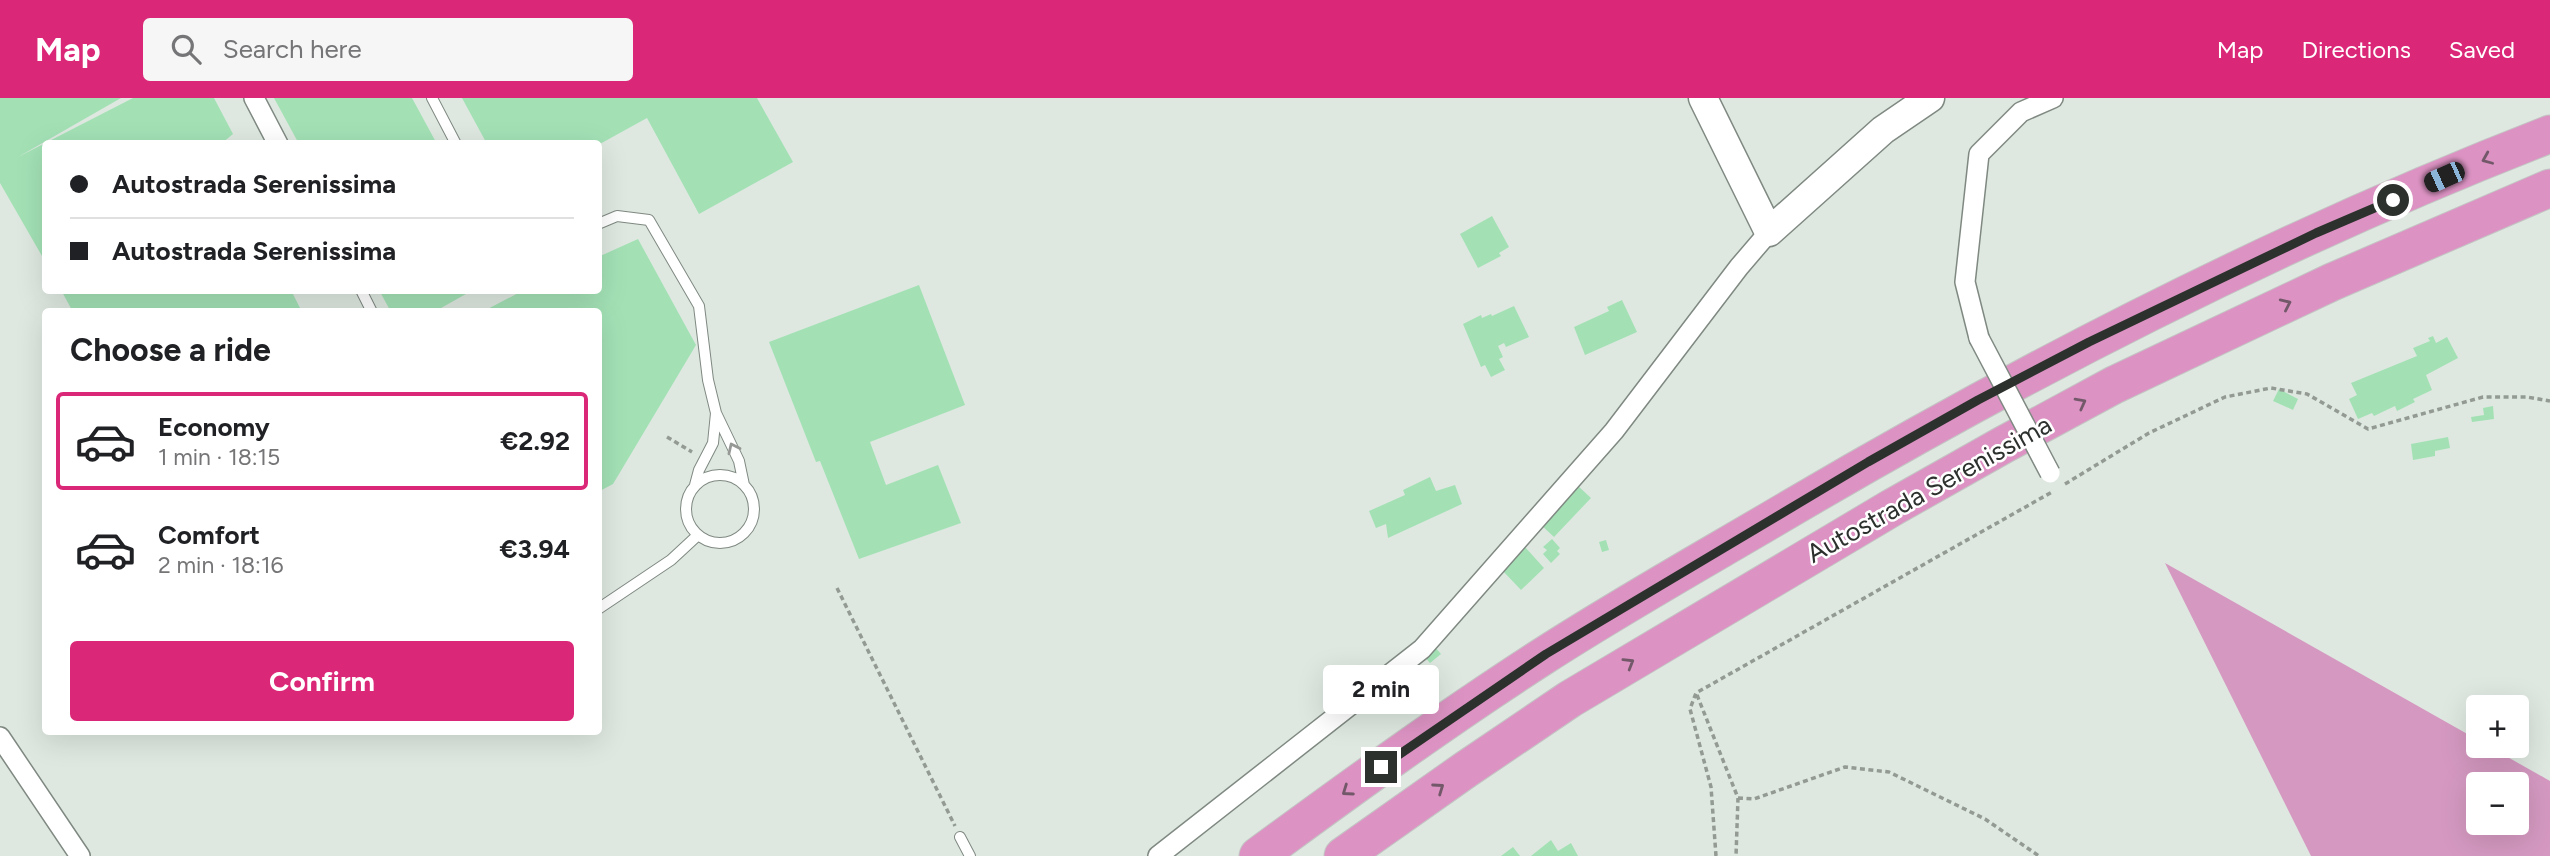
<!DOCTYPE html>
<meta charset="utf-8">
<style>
:root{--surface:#fff;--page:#f6f6f6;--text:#202124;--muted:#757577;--line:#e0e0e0;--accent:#db2777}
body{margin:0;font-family:Figtree,sans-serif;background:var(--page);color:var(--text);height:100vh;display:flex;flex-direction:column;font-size:26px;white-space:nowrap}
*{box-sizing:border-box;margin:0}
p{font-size:23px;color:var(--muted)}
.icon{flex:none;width:38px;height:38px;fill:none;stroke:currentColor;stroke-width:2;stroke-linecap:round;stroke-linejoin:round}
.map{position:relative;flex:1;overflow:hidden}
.details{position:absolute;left:42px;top:210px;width:560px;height:427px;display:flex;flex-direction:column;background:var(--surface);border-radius:7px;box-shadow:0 7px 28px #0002}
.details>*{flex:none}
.hud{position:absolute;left:42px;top:42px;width:560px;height:154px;border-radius:7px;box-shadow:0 7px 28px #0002;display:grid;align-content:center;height:154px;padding:0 28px;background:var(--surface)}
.controls{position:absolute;left:2466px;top:597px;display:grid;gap:14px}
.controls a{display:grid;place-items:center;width:63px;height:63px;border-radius:7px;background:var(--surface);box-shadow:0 7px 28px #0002;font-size:35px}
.end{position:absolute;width:32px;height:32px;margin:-16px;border:9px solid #2d312e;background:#fff;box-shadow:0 0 0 4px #fff}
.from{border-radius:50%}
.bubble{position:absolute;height:49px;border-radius:7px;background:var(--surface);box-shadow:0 7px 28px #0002;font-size:23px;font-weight:700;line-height:49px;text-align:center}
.car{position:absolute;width:21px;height:42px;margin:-21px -10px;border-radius:9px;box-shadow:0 0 5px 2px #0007;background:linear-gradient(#222 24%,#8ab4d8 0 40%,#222 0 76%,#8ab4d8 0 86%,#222 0)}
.hud b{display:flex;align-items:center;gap:24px;height:66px;font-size:26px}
.hud b+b{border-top:2px solid var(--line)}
.hud i{width:18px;height:18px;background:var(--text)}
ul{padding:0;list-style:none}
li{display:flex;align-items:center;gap:21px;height:98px;margin:0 14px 10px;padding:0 14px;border:4px solid transparent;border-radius:7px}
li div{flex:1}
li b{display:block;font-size:26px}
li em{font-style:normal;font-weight:700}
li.selected{border-color:var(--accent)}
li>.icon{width:63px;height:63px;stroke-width:1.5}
h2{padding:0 28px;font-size:32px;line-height:84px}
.action{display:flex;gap:14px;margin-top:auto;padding:14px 28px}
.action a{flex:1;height:80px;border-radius:7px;background:var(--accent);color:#fff;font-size:28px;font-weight:700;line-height:80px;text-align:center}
header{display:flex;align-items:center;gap:42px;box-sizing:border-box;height:98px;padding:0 35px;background:var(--accent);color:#fff}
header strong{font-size:33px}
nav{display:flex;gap:38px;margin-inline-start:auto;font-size:24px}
.search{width:490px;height:63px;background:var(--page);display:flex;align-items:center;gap:18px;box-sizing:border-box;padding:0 24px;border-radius:7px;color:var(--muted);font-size:26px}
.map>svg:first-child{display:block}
</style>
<header>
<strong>Map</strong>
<div class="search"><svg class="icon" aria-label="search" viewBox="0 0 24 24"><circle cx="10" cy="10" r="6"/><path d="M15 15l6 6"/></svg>Search here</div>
<nav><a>Map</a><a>Directions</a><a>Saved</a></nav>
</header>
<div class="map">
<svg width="2550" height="758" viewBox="0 0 2550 758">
<rect width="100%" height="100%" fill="#dee8e0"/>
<!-- forest -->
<path fill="#d599c1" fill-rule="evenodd" d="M2165 465 2478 642V648H2488L2550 683V758H2311ZM2478 686H2516V724H2478Z"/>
<!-- building -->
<path fill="#a3e1b5" d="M0 0H121L18 59 133 0H214L233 36 221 46H46V165L0 85Z
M274 0H412L437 46H299Z
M462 0H757L793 64 699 116 647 20 598 47V46H487Z
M1492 118 1509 149 1499 155 1501 158 1478 170 1460 136Z
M638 141 696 247 622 371 613 386 598 394V214H482L524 192H598V159Z
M919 187 965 307 870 344 886 387 938 367 961 425 859 461 820 363 816 364 769 244Z
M61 192H291L302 214H73Z
M379 192H473L434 214H391Z
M1622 202 1637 234 1585 257 1574 229 1609 213 1607 209Z
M1514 208 1529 239 1506 249 1504 245 1498 248 1503 259 1499 261 1505 272 1491 279 1485 267 1481 269 1463 226 1481 217 1482 220 1491 216 1492 218Z
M2433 238 2436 245 2447 239 2458 260 2426 277 2432 292 2413 301 2415 304 2397 313 2395 308 2374 318 2372 315 2358 321 2349 301 2357 297 2351 285 2417 258 2413 250 2430 243 2428 240Z
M2279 291 2298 301 2293 312 2273 303Z
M2493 308 2494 321 2472 324 2471 319 2484 317 2483 310Z
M2448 339 2450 350 2435 353V358L2413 362 2411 346Z
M1430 379 1436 393 1455 387 1462 406 1388 440 1386 426 1376 430 1369 413 1405 397 1403 392Z
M1576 386 1591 400 1554 439 1539 425Z
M1552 441 1560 450 1557 453 1560 456 1551 465 1543 456 1547 452 1543 449Z
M1606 442 1609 452 1602 454 1599 444Z
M1525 449 1544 470 1521 492 1501 471Z
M1434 548 1441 556 1430 565 1423 557Z
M1551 742 1558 753 1571 745 1578 758H1531Z
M1513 749 1520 758H1501Z"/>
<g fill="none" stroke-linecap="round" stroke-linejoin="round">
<defs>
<path id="lane" d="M432 0 456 46
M598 126 617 118 649 122 699 208 708 282 716 315 739 363 744 387
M361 192 372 214
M686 411a34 34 0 1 1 68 0a34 34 0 1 1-68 0Z
M695 387 699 372 713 345 716 315
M598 511 671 462 698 437
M960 739 970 758"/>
<path id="street" d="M254 0 278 46
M1979 240 1965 184 1979 56 2021 14 2053 0
M0 639 80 758
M1158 758 1422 551 1614 333 1739 169 1769 134"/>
<path id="secondary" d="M1703 0 1769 134 1883 32 1930 0"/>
<path id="highway" d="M1258 758C1352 689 1447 620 1545 557 1618 510 1694 467 1769 423 2019 275 2279 141 2550 36
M1343 758 1465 672 1570 601 1893 409 2003 347 2114 287 2332 184 2550 90"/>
</defs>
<!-- lane casing -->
<use href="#lane" stroke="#7f8982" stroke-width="12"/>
<!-- street casing -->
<use href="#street" stroke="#7f8982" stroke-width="22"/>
<!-- secondary casing -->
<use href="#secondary" stroke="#7f8982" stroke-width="31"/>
<!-- highway casing -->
<use href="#highway" stroke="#c4c5c4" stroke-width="39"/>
<!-- path -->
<path stroke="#939a94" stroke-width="3.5" stroke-dasharray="5 3.5" stroke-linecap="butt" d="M667 339 692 354
M2065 386 2149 335 2225 299 2271 290 2307 296 2368 331 2483 299H2527L2550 303
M837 490 955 728
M1697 597 1738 700 1736 758
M1738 700 1754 701 1845 669 1889 674 1985 721 2039 758
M1716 758 1711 689 1690 611 1696 595 2052 394"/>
<!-- lane -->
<use href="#lane" stroke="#fff" stroke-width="10"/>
<!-- street -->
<use href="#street" stroke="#fff" stroke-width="19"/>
<!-- secondary -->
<use href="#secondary" stroke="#fff" stroke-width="28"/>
<!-- highway -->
<use href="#highway" stroke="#dc93c3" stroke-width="37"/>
<defs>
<path id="street-bridge" d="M1979 240 2050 375"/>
</defs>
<!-- street-bridge casing -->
<use href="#street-bridge" stroke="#7f8982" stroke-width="22" stroke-linecap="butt"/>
<!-- street-bridge -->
<use href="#street-bridge" stroke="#fff" stroke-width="19"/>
</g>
<!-- one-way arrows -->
<defs><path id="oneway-chevron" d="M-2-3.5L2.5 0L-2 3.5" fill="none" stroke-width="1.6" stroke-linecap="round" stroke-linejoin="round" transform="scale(1.75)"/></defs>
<g stroke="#73586a">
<use href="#oneway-chevron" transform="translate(2487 61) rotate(157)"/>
<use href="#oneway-chevron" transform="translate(2286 206) rotate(-25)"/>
<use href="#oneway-chevron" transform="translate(2081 305) rotate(-28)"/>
<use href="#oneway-chevron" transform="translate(1629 565) rotate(-31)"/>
<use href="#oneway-chevron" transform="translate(1439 690) rotate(-35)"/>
<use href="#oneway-chevron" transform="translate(1347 693) rotate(145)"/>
</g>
<use stroke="#969896" href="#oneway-chevron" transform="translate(733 350) rotate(-115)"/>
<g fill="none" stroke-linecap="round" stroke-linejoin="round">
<!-- route -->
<path stroke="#2d312e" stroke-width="9" d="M1381 669 1546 556 1868 364 1978 302 2089 244 2316 135 2393 102"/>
</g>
<g text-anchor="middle" stroke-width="5" stroke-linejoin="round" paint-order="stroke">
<!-- street labels -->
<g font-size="26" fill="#2d312e" stroke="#fff">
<text transform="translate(1929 391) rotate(-29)" y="9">Autostrada Serenissima</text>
</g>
</g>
</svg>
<div class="controls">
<a>+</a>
<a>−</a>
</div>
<i class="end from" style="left:2393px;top:102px"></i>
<i class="end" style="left:1381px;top:669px"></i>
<div class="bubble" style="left:1323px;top:567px;width:116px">2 min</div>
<i class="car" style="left:2444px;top:79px;rotate:246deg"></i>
<div class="hud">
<b><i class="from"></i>Autostrada Serenissima</b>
<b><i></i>Autostrada Serenissima</b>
</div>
<section class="details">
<h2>Choose a ride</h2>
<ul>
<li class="selected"><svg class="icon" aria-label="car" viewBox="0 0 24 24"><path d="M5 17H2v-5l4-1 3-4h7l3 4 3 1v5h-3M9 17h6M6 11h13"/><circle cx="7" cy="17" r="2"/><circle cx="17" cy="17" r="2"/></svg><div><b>Economy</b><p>1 min · 18:15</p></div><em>€2.92</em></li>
<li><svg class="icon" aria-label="car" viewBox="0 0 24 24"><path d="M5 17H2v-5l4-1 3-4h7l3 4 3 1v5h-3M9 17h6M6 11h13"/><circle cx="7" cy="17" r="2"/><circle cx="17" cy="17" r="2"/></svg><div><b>Comfort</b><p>2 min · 18:16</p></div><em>€3.94</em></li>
</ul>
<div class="action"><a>Confirm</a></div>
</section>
</div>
